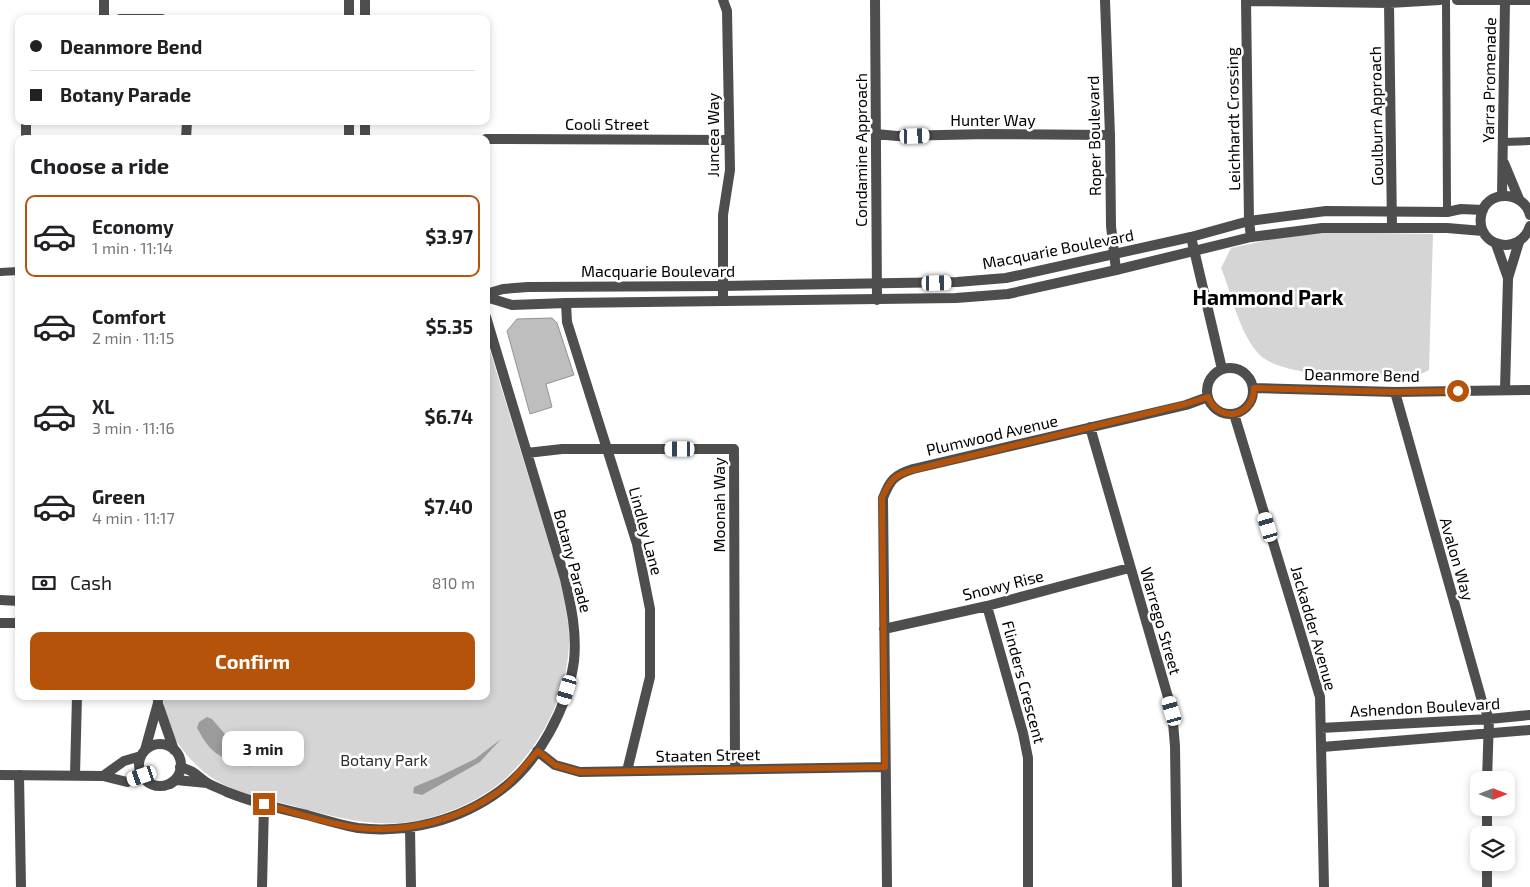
<!DOCTYPE html>
<meta charset="utf-8">
<style>
:root{--surface:#fff;--page:#f2f2f2;--text:#202124;--muted:#757577;--line:#e0e0e0;--accent:#b45309}
body{margin:0;font-family:"Exo 2",sans-serif;background:var(--page);color:var(--text);height:100vh;display:flex;flex-direction:column;font-size:19px;white-space:nowrap}
*{box-sizing:border-box;margin:0}
p{font-size:16px;color:var(--muted)}
.icon{flex:none;width:28px;height:28px;fill:none;stroke:currentColor;stroke-width:2;stroke-linecap:round;stroke-linejoin:round}
.map{position:relative;flex:1;overflow:hidden}
.drawer{position:absolute;left:15px;top:135px;width:475px;height:565px;display:flex;flex-direction:column;background:var(--surface);border-radius:10px;box-shadow:0 2px 8px #0003}
.drawer>*{flex:none}
.top-card{position:absolute;left:15px;top:15px;width:475px;height:110px;border-radius:10px;box-shadow:0 2px 8px #0003;display:grid;align-content:center;height:110px;padding:0 15px;background:var(--surface)}
.needle{width:32px;rotate:90deg}
.fabs{position:absolute;left:1470px;top:771px;display:grid;gap:10px}
.fabs a{display:grid;place-items:center;width:45px;height:45px;border-radius:10px;background:var(--surface);box-shadow:0 2px 8px #0003;font-size:25px}
.end{position:absolute;width:22px;height:22px;margin:-11px;border:6px solid #b45309;background:#fff;box-shadow:0 0 0 2px #fff}
.from{border-radius:50%}
.bubble{position:absolute;height:35px;border-radius:10px;background:var(--surface);box-shadow:0 2px 8px #0003;font-size:16px;font-weight:700;line-height:35px;text-align:center}
.car{position:absolute;width:15px;height:30px;margin:-15px -8px;border-radius:6px;box-shadow:0 0 4px 1px #0007;background:linear-gradient(#fff 24%,#345 0 40%,#fff 0 76%,#345 0 86%,#fff 0)}
.top-card b{display:flex;align-items:center;gap:18px;height:48px;font-size:19px}
.top-card b+b{border-top:1px solid var(--line)}
.top-card i{width:12px;height:12px;background:var(--text)}
ul{padding:0;list-style:none}
li{display:flex;align-items:center;gap:15px;height:82px;margin:0 10px 8px;padding:0 5px;border:2px solid transparent;border-radius:10px}
li div{flex:1}
li b{display:block;font-size:19px}
li em{font-style:normal;font-weight:700}
li.on{border-color:var(--accent)}
li>.icon{width:45px;height:45px;stroke-width:1.5}
h2{padding:0 15px;font-size:22px;line-height:60px}
.pay{display:flex;align-items:center;gap:12px;height:55px;padding:0 15px;font-size:19px}
.pay p{margin-inline-start:auto}
.primary-button{display:flex;gap:10px;margin-top:auto;padding:10px 15px}
.primary-button a{flex:1;height:58px;border-radius:10px;background:var(--accent);color:#fff;font-size:20px;font-weight:700;line-height:58px;text-align:center}
.map>svg:first-child{display:block}
</style>
<div class="map">
<svg width="1530" height="887" viewBox="0 0 1530 887">
<rect width="100%" height="100%" fill="#fff"/>
<!-- green -->
<path fill="#d5d5d5" d="M1322 232 1433 234 1429 370 1413 378C1379 376 1278 380 1257 352 1237 327 1233 297 1221 268L1231 248 1292 235Z
M486 338 562 586C565 604 569 620 569 639 569 691 543 744 505 779 481 800 447 815 416 821 374 829 331 816 290 805 268 799 245 795 225 785 200 774 174 745 166 719 164 712 164 703 163 696H486Z"/>
<!-- water -->
<path fill="#9c9c9c" d="M207 717 212 719 230 740 255 760V765C249 768 242 765 236 763 214 755 208 748 197 728L199 722Z
M501 739 480 762 422 795 413 793 414 787 438 777 475 759Z"/>
<!-- building -->
<path fill="#bebebe" stroke="#929292" d="M552 318 557 323 574 375 546 384 552 407 530 414 507 331 517 319Z"/>
<g fill="none" stroke-linecap="round" stroke-linejoin="round">
<!-- service -->
<path stroke="#4e4e4e" stroke-width="8" d="M1446 0 1447 212
M1504 142 1530 141
M0 272 19 271"/>
<!-- minor -->
<path stroke="#4e4e4e" stroke-width="10" d="M349 0V19
M365 0V19
M723 0 727 11 730 170 723 215V301
M875 0 877 300
M1105 0 1110 135 1111 226 1116 270
M1246 0 1249 221 1251 237
M1457 0H1530
M1246 1 1389 3 1440 0
M1389 3 1392 228
M104 19V0
M120 19H162
M349 121V139
M365 121V139
M876 134 897 136 988 134 1110 135
M26 139V121
M186 139 187 121
M486 139 728 140
M1504 163 1519 199
M1502 195 1505 1
M1191 237 1222 369
M1496 244 1508 278
M566 303 567 322 637 544 650 609V677L627 771
M1207 391a23 23 0 1 1 46 0a23 23 0 1 1-46 0Z
M1254 388 1395 392 1530 390
M1505 390 1508 278 1519 242
M1395 392 1482 701 1489 719 1487 780
M1234 414 1320 697 1324 887
M1090 427 1172 711 1175 746 1177 887
M527 453 562 449H734L735 769
M0 600 19 601
M987 606 1023 733 1028 758V887
M0 623H19
M884 629 987 606 1129 568
M1321 728 1489 719 1530 715
M1322 747 1530 730
M537 751 555 765 580 772 885 767
M180 767C196 771 197 777 209 784 215 787 221 789 227 792 252 802 280 809 307 815 324 820 341 825 358 828 408 834 461 820 501 790 539 762 568 707 574 661 577 632 571 606 565 579L486 317
M19 775 21 887
M75 775 77 696
M170 784 176 780 207 783
M1487 808V835
M410 828 411 887
M1487 862V887
M262 887 264 805
M887 887 883 498C890 480 894 475 913 469L1186 405 1208 397"/>
<!-- tertiary -->
<path stroke="#4e4e4e" stroke-width="10" d="M1530 215C1524 190 1485 189 1481 216 1476 247 1520 257 1530 226
M486 294 503 289 528 287 723 286 957 282 1006 278 1191 237 1249 221 1326 211 1447 212 1461 209 1483 210
M486 297 512 305 566 303 956 298 1008 294 1116 270 1251 237 1322 228H1447L1483 231
M158 704 174 750
M139 765a21 21 0 1 1 42 0a21 21 0 1 1-42 0Z
M145 750 158 703V696
M0 775 103 776 127 782 142 776
M103 776 124 761 141 756"/>
</g>
<g fill="none" stroke-linecap="round" stroke-linejoin="round">
<!-- route -->
<path stroke="#b45309" stroke-width="6" d="M264 804C294 812 331 825 360 828 410 833 461 819 501 790 515 779 526 764 538 751L555 765 580 772 885 767 882 498C890 480 894 475 913 470L1186 404 1208 397C1219 424 1254 417 1254 388L1394 392 1458 391"/>
</g>
<g text-anchor="middle" stroke-width="5" stroke-linejoin="round" paint-order="stroke">
<!-- street labels -->
<g font-size="16" fill="#000" stroke="#fff">
<text transform="translate(1489 80) rotate(-89)" y="6">Yarra Promenade</text>
<text transform="translate(1376 116) rotate(-91)" y="6">Goulburn Approach</text>
<text transform="translate(1233 119) rotate(-91)" y="6">Leichhardt Crossing</text>
<text x="993" y="126">Hunter Way</text>
<text x="607" y="130">Cooli Street</text>
<text transform="translate(713 135) rotate(-90)" y="6">Juncea Way</text>
<text transform="translate(1094 136) rotate(-91)" y="6">Roper Boulevard</text>
<text transform="translate(861 150) rotate(-90)" y="6">Condamine Approach</text>
<text transform="translate(1058 249) rotate(-11)" y="6">Macquarie Boulevard</text>
<text x="658" y="277">Macquarie Boulevard</text>
<text transform="translate(1362 375) rotate(1)" y="6">Deanmore Bend</text>
<text transform="translate(992 435) rotate(-13)" y="6">Plumwood Avenue</text>
<text transform="translate(719 505) rotate(-90)" y="6">Moonah Way</text>
<text transform="translate(646 531) rotate(75)" y="6">Lindley Lane</text>
<text transform="translate(1457 559) rotate(74)" y="6">Avalon Way</text>
<text transform="translate(573 561) rotate(75)" y="6">Botany Parade</text>
<text transform="translate(1003 585) rotate(-14)" y="6">Snowy Rise</text>
<text transform="translate(1161 621) rotate(74)" y="6">Warrego Street</text>
<text transform="translate(1314 628) rotate(74)" y="6">Jackadder Avenue</text>
<text transform="translate(1024 682) rotate(75)" y="6">Flinders Crescent</text>
<text transform="translate(1425 707) rotate(-3)" y="6">Ashendon Boulevard</text>
<text transform="translate(708 755) rotate(-1)" y="6">Staaten Street</text>
</g>
<!-- park labels -->
<g font-size="16" fill="#2c2c2c" stroke="#fff">
<text x="384" y="766">Botany Park</text>
</g>
<!-- district labels -->
<g font-size="21" font-weight="bold" fill="#000" stroke="#fff">
<text x="1268" y="305">Hammond Park</text>
</g>
</g>
</svg>
<div class="fabs">
<a><svg class="needle" viewBox="-14 -14 28 28"><path d="M0-13l5 13h-10z" fill="#e53935"/><path d="M0 13l5-13h-10z" fill="#757577"/></svg></a>
<a><svg class="icon" aria-label="layers" viewBox="0 0 24 24"><path d="M12 4l9 5-9 5-9-5zM3 14l9 5 9-5"/></svg></a>
</div>
<i class="end from" style="left:1458px;top:391px"></i>
<i class="end" style="left:264px;top:804px"></i>
<div class="bubble" style="left:222px;top:731px;width:82px">3 min</div>
<i class="car" style="left:915px;top:136px;rotate:88deg"></i>
<i class="car" style="left:937px;top:283px;rotate:89deg"></i>
<i class="car" style="left:680px;top:449px;rotate:270deg"></i>
<i class="car" style="left:1268px;top:527px;rotate:343deg"></i>
<i class="car" style="left:567px;top:690px;rotate:197deg"></i>
<i class="car" style="left:1172px;top:711px;rotate:344deg"></i>
<i class="car" style="left:142px;top:776px;rotate:251deg"></i>
<div class="top-card">
<b><i class="from"></i>Deanmore Bend</b>
<b><i></i>Botany Parade</b>
</div>
<section class="drawer">
<h2>Choose a ride</h2>
<ul>
<li class="on"><svg class="icon" aria-label="car" viewBox="0 0 24 24"><path d="M5 17H2v-5l4-1 3-4h7l3 4 3 1v5h-3M9 17h6M6 11h13"/><circle cx="7" cy="17" r="2"/><circle cx="17" cy="17" r="2"/></svg><div><b>Economy</b><p>1 min · 11:14</p></div><em>$3.97</em></li>
<li><svg class="icon" aria-label="car" viewBox="0 0 24 24"><path d="M5 17H2v-5l4-1 3-4h7l3 4 3 1v5h-3M9 17h6M6 11h13"/><circle cx="7" cy="17" r="2"/><circle cx="17" cy="17" r="2"/></svg><div><b>Comfort</b><p>2 min · 11:15</p></div><em>$5.35</em></li>
<li><svg class="icon" aria-label="car" viewBox="0 0 24 24"><path d="M5 17H2v-5l4-1 3-4h7l3 4 3 1v5h-3M9 17h6M6 11h13"/><circle cx="7" cy="17" r="2"/><circle cx="17" cy="17" r="2"/></svg><div><b>XL</b><p>3 min · 11:16</p></div><em>$6.74</em></li>
<li><svg class="icon" aria-label="car" viewBox="0 0 24 24"><path d="M5 17H2v-5l4-1 3-4h7l3 4 3 1v5h-3M9 17h6M6 11h13"/><circle cx="7" cy="17" r="2"/><circle cx="17" cy="17" r="2"/></svg><div><b>Green</b><p>4 min · 11:17</p></div><em>$7.40</em></li>
</ul>
<div class="pay"><svg class="icon" aria-label="cash" viewBox="0 0 24 24"><path d="M3 7h18v10H3z"/><circle cx="12" cy="12" r="2"/></svg>Cash<p>810 m</p></div>
<div class="primary-button"><a>Confirm</a></div>
</section>
</div>
